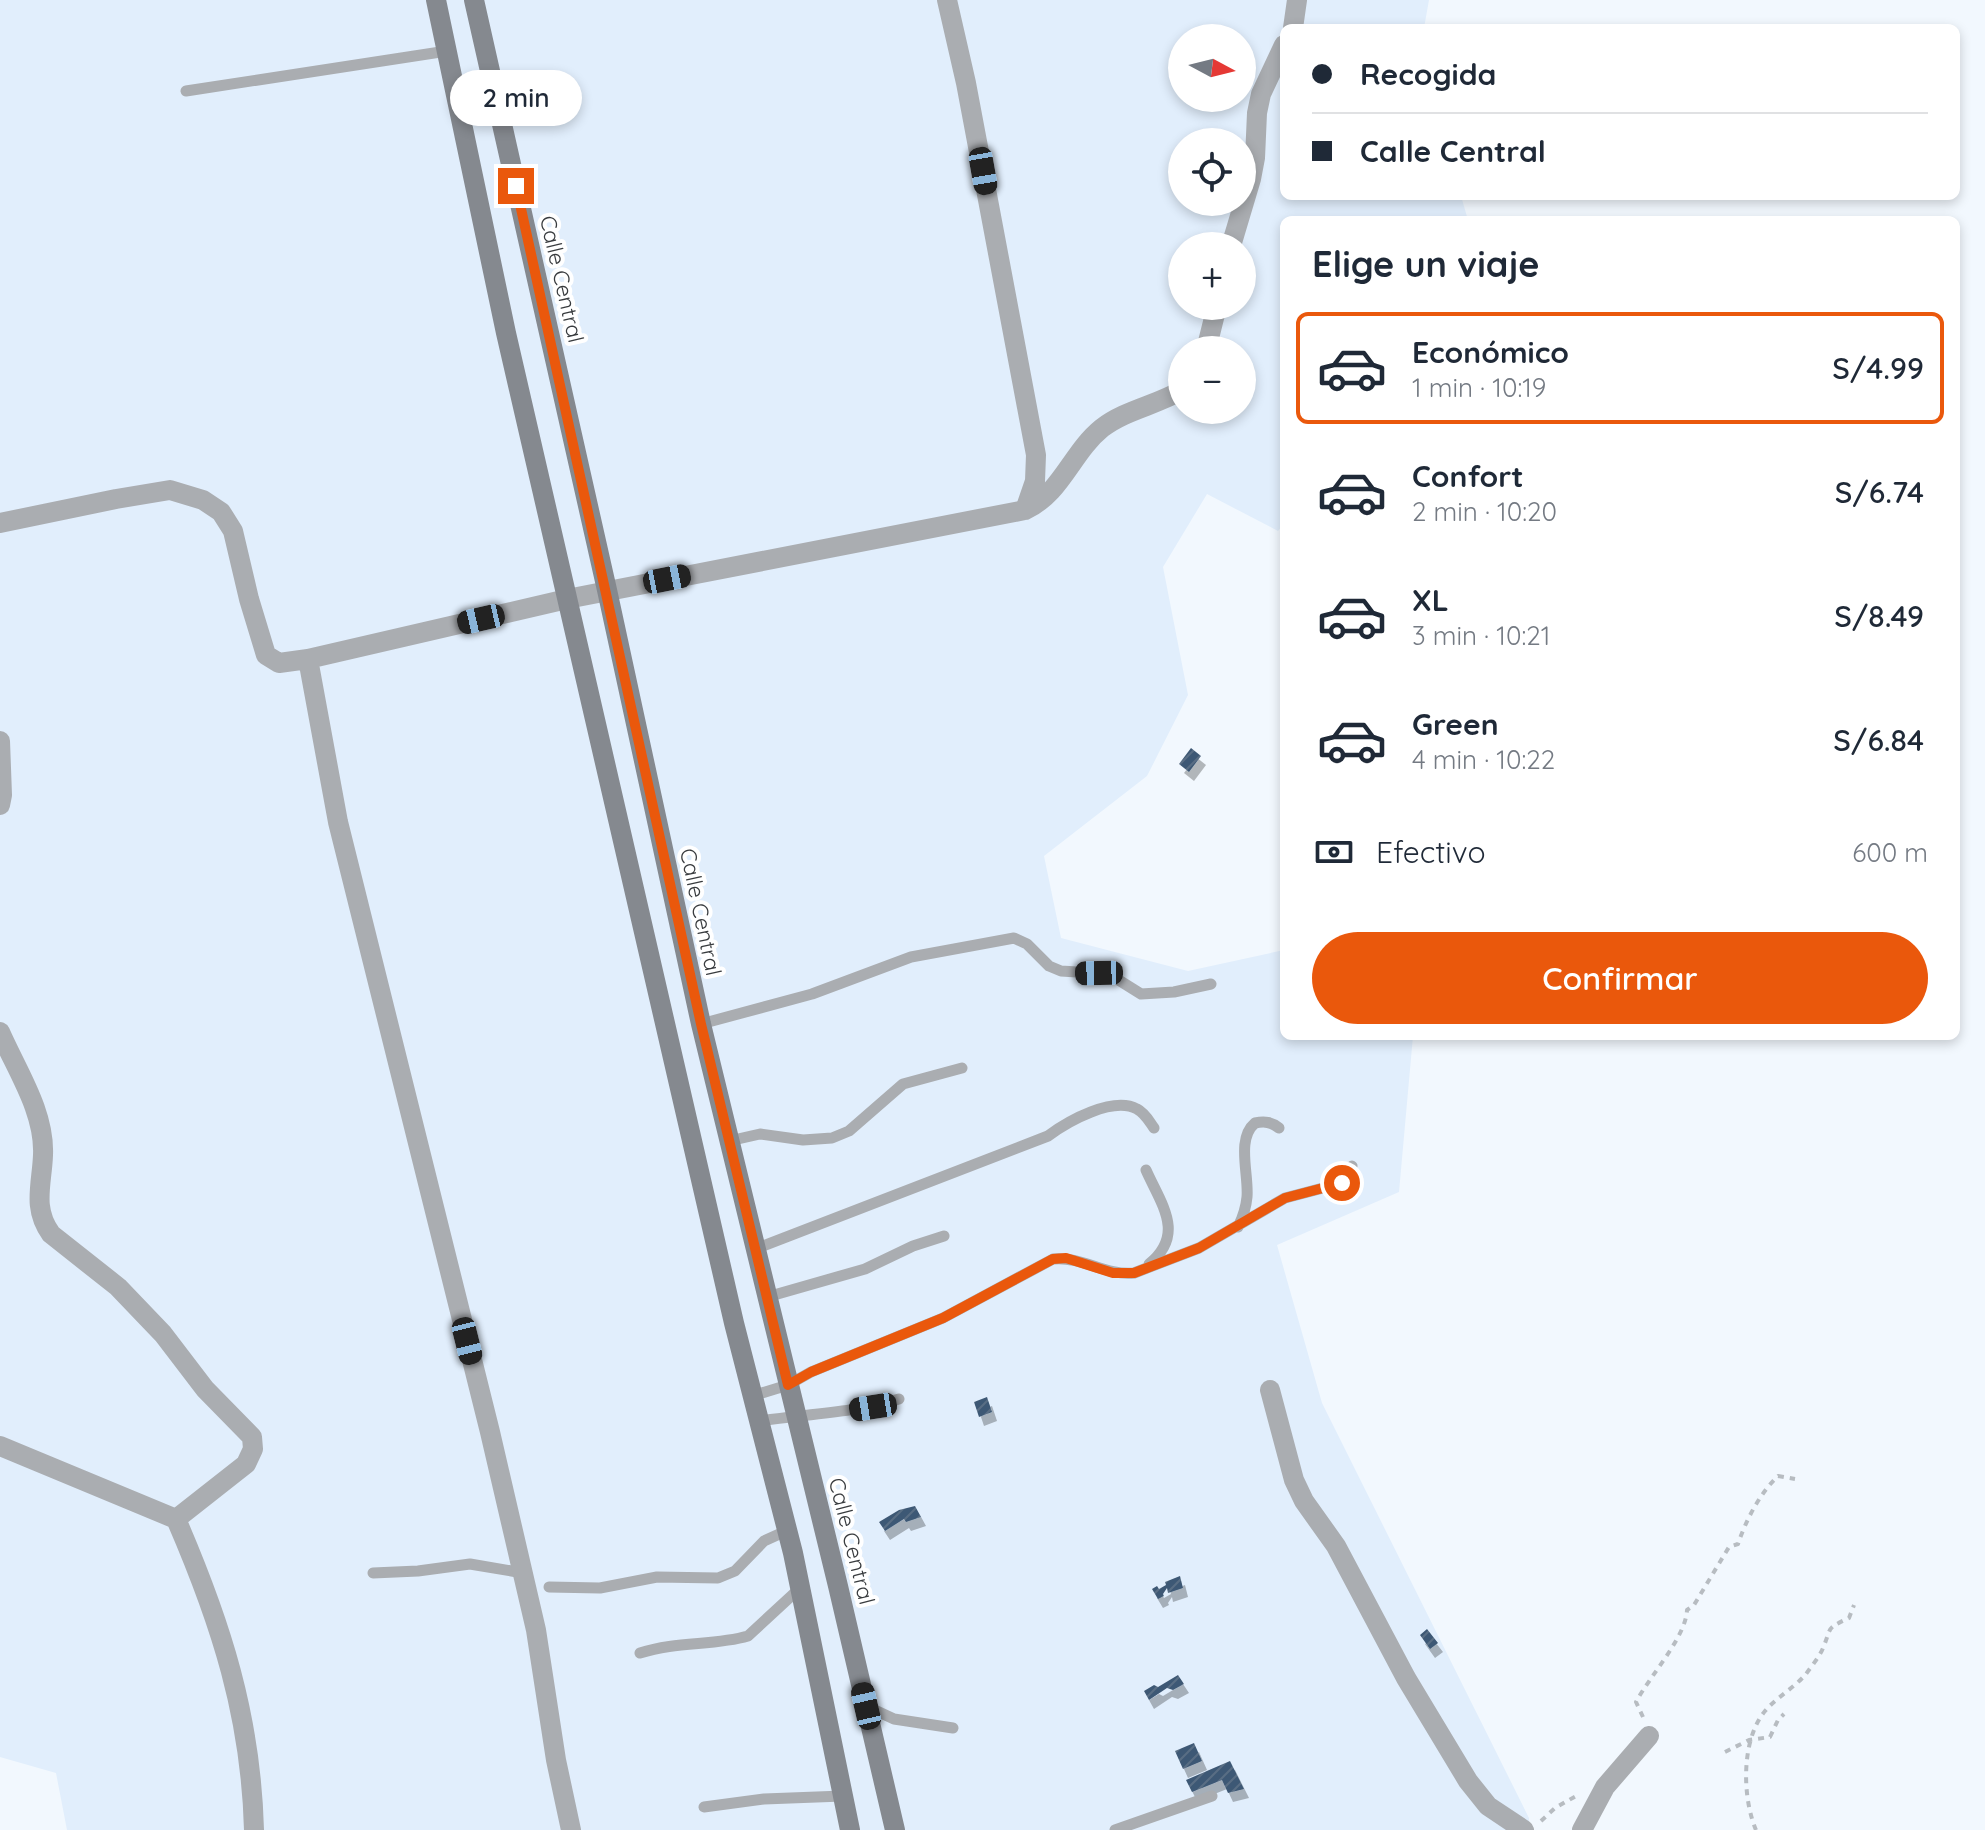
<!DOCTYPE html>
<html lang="es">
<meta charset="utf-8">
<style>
:root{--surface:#fff;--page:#f6f6f7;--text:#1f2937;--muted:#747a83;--line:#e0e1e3;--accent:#ea580c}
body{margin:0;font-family:Quicksand,sans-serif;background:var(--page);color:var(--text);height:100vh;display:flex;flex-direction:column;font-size:30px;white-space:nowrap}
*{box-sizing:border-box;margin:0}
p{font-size:26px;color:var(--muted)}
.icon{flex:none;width:44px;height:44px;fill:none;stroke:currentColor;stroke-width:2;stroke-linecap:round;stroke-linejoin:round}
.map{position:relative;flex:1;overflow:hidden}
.drawer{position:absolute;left:1280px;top:216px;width:680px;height:824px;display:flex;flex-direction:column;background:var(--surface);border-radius:12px;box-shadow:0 4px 12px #0003}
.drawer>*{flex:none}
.hud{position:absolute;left:1280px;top:24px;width:680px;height:176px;border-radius:12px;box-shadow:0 4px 12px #0003;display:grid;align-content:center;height:176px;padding:0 32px;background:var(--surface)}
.needle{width:52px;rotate:97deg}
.fabs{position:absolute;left:1168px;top:24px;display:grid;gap:16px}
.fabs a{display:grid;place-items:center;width:88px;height:88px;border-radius:50%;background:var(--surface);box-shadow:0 4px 12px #0003;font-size:40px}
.end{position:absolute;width:36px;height:36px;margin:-18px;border:10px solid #ea580c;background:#fff;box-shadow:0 0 0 4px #fff}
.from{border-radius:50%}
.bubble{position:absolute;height:56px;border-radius:28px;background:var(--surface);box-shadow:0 4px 12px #0003;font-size:26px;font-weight:600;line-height:56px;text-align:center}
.car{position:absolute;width:24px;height:48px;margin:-24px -12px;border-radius:10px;box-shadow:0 0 6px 2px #0007;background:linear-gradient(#222 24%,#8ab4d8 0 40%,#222 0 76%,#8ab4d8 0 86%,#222 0)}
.hud b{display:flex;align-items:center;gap:28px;height:76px;font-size:30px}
.hud b+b{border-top:2px solid var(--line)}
.hud i{width:20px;height:20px;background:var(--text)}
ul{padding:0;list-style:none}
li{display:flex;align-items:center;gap:24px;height:112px;margin:0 16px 12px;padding:0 16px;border:4px solid transparent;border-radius:12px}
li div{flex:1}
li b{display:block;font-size:30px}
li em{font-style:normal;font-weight:600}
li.current{border-color:var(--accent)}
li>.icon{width:72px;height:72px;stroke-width:1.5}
h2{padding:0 32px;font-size:36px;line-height:96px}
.pay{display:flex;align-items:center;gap:20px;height:88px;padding:0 32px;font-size:30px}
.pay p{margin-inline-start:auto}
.action{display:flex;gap:16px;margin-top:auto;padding:16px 32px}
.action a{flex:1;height:92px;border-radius:48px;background:var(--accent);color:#fff;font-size:32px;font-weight:600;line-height:92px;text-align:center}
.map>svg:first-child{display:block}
</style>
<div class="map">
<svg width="1985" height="1830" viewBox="0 0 1985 1830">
<defs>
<pattern id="building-hatch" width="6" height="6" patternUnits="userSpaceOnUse" patternTransform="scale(2)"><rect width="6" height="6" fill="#3e5874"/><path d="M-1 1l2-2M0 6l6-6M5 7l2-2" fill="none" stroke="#596e84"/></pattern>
<filter id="shadow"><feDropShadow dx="5" dy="9" stdDeviation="0" flood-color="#0004"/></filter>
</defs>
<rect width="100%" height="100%" fill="#f2f8fe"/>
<!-- built -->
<path fill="#e1eefc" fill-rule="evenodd" d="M0 0H1429L1424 28H1284V196H1461L1468 220H1284V524L1278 531 1207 494 1163 567 1188 695 1147 776 1044 856 1061 938 1188 971 1284 950V1036H1413L1399 1192 1277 1245 1322 1403 1529 1818V1830H67L56 1773 0 1757ZM1182 38H1242V98H1182ZM1182 142H1242V202H1182ZM1182 246H1242V306H1182ZM1182 350H1242V410H1182Z"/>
<!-- building -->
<path fill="url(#building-hatch)" filter="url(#shadow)" d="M1191 748 1201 756 1189 772 1179 764Z
M987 1397 992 1412 979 1417 974 1402Z
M915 1506 921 1517 906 1522 904 1519 885 1531 879 1522 899 1510Z
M1180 1576 1183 1588 1168 1593 1167 1588 1163 1594 1164 1596 1158 1599 1152 1589 1157 1586 1159 1589 1166 1585 1165 1582Z
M1427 1629 1438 1643 1430 1649 1420 1635Z
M1178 1675 1184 1684 1173 1690 1167 1688 1149 1700 1144 1691 1154 1685 1158 1687Z
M1194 1743 1202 1761 1183 1769 1175 1751Z
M1230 1761 1244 1789 1228 1793 1222 1780 1192 1792 1186 1780Z"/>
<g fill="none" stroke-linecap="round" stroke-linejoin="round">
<!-- path -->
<path stroke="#b7bcc1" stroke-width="4" stroke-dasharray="6 6" stroke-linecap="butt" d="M1643 1717 1636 1702C1649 1677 1686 1637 1687 1610L1694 1605 1729 1547 1738 1544C1746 1520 1760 1493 1778 1476L1795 1479
M1725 1752 1749 1740 1770 1737 1778 1720 1784 1714
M1541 1821 1555 1808 1576 1796
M1756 1830C1742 1797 1741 1740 1765 1711 1777 1697 1794 1688 1806 1674 1811 1667 1820 1656 1823 1648 1832 1627 1825 1629 1849 1618L1854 1605"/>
<!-- lane -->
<path stroke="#aaadb1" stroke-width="11" d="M186 91 447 51
M701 1024 812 994 911 957 1014 938 1027 944 1049 966 1061 971 1109 974 1141 994 1174 992 1211 984
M729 1141 760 1134 803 1140 832 1138 849 1131 903 1084 962 1068
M1146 1170C1161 1204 1186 1234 1149 1264
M1238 1227C1243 1217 1246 1208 1247 1197 1249 1174 1236 1139 1255 1123 1265 1121 1271 1122 1279 1128
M755 1249 1048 1136C1068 1121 1113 1096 1137 1109 1145 1113 1149 1121 1154 1128
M767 1297 865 1269 913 1246 944 1236
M752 1396 788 1385 811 1372 943 1318 1053 1259C1082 1256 1105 1276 1134 1273L1199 1248 1285 1198 1342 1183 1348 1176 1352 1166
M759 1421C806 1414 853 1413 899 1399
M373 1573 418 1571 470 1564 523 1573
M549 1587 600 1588 657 1577 718 1578 735 1571 764 1541 786 1531
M640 1653C677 1641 714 1646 748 1636L800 1588
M866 1706 894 1719 953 1728
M704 1807 764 1799 843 1796
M1115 1830 1212 1796"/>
<!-- street -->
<path stroke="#aaadb1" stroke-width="20" d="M947 0 966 83 1036 455 1035 481 1025 510
M1293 28 1297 0
M1231 246 1251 179 1255 158 1257 113 1261 94 1284 45
M1206 350 1217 306
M0 523 116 499 170 490 203 500 221 512 233 531 249 599 266 655 279 663 308 659 567 599 1025 510C1061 494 1072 452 1102 428 1125 410 1157 405 1182 390
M308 659 338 822 490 1432 536 1630 556 1760 571 1830
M0 741 2 795 0 805
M0 1032C17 1071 45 1112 43 1155 42 1184 32 1208 51 1234L118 1287 163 1334 205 1389 252 1437 253 1449 246 1464 176 1519
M1270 1390 1294 1480 1304 1501 1336 1546 1406 1678 1468 1781 1488 1806 1524 1830
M0 1446 176 1519C221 1623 251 1716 254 1830
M1582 1830 1605 1787 1649 1736"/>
<!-- secondary -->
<path stroke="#85898f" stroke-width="20" d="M436 0 506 333 734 1323 793 1553 850 1830
M474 0 607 590 701 1024 838 1586 895 1830"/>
</g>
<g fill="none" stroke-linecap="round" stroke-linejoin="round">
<!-- route -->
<path stroke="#ea580c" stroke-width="10" d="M516 186 701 1024 788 1385 811 1372 943 1318 1053 1259 1066 1258 1113 1273H1134L1199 1248 1285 1198 1342 1183"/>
</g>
<g text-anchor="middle" stroke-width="8" stroke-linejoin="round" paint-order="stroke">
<!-- street labels -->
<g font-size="22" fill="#383b3e" stroke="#fff">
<text transform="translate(562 279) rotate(77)" y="8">Calle Central</text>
<text transform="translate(701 912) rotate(78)" y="8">Calle Central</text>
<text transform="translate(852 1541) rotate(76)" y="8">Calle Central</text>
</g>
</g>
</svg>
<div class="fabs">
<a><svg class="needle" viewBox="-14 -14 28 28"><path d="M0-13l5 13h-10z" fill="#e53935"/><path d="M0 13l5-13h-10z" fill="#747a83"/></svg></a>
<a><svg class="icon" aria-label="locate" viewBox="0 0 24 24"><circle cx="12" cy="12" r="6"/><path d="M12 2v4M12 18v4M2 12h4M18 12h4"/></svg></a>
<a>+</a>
<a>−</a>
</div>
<i class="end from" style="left:1342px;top:1183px"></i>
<i class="end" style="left:516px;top:186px"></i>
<div class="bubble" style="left:450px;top:70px;width:132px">2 min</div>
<i class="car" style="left:983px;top:171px;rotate:170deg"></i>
<i class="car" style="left:667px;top:579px;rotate:79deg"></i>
<i class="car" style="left:481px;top:619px;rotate:257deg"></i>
<i class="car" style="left:1099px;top:973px;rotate:269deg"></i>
<i class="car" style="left:467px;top:1341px;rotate:166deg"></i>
<i class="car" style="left:873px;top:1407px;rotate:261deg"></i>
<i class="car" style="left:866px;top:1706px;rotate:347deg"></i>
<div class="hud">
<b><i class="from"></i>Recogida</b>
<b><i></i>Calle Central</b>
</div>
<section class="drawer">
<h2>Elige un viaje</h2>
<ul>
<li class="current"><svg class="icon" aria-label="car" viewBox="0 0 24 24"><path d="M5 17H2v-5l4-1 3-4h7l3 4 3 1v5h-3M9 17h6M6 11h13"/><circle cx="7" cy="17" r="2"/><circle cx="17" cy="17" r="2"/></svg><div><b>Económico</b><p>1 min · 10:19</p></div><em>S/4.99</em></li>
<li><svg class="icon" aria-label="car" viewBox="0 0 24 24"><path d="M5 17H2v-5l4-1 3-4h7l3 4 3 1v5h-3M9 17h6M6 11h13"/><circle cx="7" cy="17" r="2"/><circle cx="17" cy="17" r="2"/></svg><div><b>Confort</b><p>2 min · 10:20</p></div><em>S/6.74</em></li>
<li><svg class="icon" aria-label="car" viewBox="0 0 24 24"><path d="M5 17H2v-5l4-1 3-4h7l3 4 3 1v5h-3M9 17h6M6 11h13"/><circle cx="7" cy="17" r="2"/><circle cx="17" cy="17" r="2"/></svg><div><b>XL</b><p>3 min · 10:21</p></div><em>S/8.49</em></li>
<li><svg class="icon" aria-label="car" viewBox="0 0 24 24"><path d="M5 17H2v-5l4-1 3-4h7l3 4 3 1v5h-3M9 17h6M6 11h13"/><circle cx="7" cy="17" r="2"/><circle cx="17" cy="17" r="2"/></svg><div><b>Green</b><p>4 min · 10:22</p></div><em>S/6.84</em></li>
</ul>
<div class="pay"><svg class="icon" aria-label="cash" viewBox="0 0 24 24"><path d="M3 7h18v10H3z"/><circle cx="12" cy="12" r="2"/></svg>Efectivo<p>600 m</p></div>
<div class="action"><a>Confirmar</a></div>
</section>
</div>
